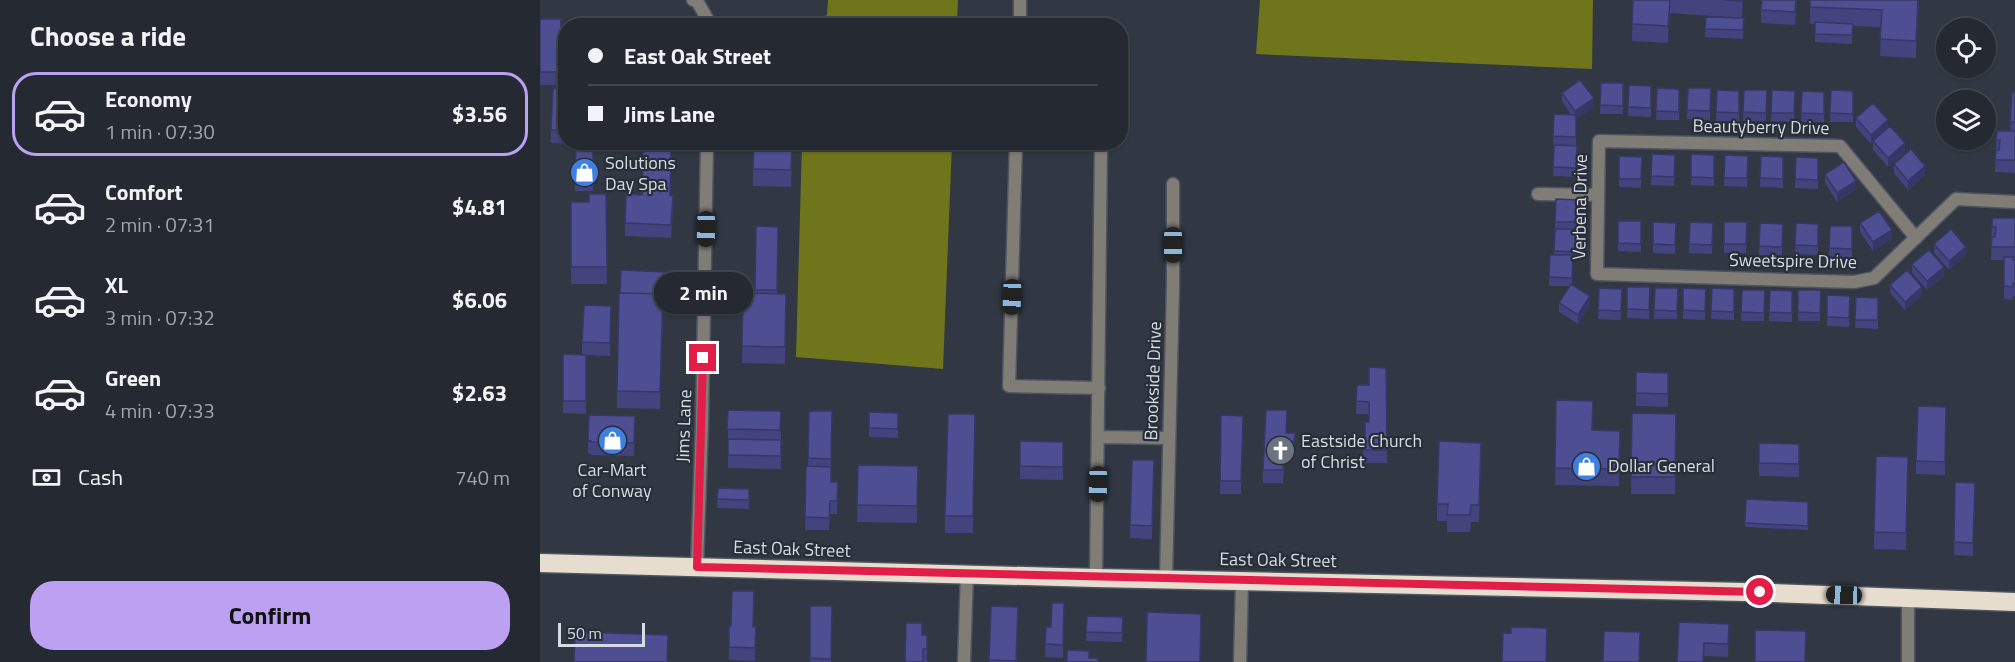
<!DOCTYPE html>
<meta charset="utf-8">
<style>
:root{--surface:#252a32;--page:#31363e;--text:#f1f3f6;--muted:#a3a7ac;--line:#42464d;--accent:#bca0f2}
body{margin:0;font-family:"Titillium Web",sans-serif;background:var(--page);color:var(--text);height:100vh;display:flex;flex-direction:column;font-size:22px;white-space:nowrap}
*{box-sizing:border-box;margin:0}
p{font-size:20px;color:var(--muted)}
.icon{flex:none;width:33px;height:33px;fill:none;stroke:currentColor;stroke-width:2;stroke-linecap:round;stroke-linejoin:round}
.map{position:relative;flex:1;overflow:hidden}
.panel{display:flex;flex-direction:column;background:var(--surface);width:540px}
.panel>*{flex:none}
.hud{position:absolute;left:18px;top:18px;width:570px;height:132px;border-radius:24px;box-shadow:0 2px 4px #0004,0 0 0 2px var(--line);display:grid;align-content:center;height:132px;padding:0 30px;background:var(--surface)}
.fabs{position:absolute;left:1396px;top:18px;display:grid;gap:12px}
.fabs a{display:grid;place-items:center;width:60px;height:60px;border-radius:50%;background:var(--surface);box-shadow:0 2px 4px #0004,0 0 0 2px var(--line);font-size:30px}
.scale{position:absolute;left:18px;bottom:15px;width:87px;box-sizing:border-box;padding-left:6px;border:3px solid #d7dbe3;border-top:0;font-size:16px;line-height:21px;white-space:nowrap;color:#d7dbe3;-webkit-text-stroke:4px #272e38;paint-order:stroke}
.end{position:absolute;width:27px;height:27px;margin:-14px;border:8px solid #e11d48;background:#fff;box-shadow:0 0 0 3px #fff}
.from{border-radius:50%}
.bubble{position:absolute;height:42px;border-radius:21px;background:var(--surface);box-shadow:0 2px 4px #0004,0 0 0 2px var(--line);font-size:20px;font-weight:700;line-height:42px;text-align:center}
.car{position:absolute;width:18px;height:36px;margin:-18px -9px;border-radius:8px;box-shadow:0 0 4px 2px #0007;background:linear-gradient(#222 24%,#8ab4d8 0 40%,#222 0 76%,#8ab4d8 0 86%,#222 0)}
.hud b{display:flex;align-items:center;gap:21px;height:57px;font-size:22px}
.hud b+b{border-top:2px solid var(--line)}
.hud i{width:15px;height:15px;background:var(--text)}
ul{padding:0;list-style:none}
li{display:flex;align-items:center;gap:18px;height:84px;margin:0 12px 9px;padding:0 18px;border:3px solid transparent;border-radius:24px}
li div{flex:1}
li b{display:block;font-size:22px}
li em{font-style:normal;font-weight:700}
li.active{border-color:var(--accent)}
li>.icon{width:54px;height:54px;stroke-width:1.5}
h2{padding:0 30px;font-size:27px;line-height:72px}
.pay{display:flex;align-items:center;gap:15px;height:66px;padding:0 30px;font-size:22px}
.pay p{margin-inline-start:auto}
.primary-button{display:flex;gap:12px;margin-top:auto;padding:12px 30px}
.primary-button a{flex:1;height:69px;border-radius:24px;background:var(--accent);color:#111;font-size:24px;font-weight:700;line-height:69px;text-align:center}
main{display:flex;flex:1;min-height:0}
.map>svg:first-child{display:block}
</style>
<main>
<section class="panel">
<h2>Choose a ride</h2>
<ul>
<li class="active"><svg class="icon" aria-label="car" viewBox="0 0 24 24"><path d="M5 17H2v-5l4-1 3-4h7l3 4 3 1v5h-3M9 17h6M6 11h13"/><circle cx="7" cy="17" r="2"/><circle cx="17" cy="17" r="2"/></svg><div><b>Economy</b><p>1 min · 07:30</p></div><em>$3.56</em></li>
<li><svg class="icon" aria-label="car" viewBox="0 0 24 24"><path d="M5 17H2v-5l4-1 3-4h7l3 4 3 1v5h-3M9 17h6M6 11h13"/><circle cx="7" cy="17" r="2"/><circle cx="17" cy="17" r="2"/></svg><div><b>Comfort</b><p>2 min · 07:31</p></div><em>$4.81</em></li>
<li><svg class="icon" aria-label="car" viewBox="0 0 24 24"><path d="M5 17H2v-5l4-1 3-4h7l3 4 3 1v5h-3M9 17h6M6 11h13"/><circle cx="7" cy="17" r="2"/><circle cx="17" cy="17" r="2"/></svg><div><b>XL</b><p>3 min · 07:32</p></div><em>$6.06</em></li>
<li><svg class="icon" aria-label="car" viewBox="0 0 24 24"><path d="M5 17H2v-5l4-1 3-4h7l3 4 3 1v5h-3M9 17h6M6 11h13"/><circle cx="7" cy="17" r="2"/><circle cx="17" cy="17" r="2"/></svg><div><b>Green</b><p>4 min · 07:33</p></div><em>$2.63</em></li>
</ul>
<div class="pay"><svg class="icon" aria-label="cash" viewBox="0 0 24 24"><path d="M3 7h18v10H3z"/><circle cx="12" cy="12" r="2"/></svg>Cash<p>740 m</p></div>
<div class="primary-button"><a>Confirm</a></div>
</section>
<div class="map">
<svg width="1475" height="662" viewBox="0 0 1475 662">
<rect width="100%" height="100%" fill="#313843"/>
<!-- forest -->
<path fill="#6e751a" d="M288 0H418L417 25H267L287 15Z
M720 0H1053L1052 69 716 54Z
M262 143H412L403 369 256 357Z"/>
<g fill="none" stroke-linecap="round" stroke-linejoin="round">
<defs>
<path id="minor" d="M153 0 157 1 169 22V26
M480 26V0
M476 142 469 386 559 388
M998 194 1058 195
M1376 238 1300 146 1059 141 1057 274 1314 282 1334 278 1416 199 1475 202
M559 437 629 438
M157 567 162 424 167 142
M556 578 561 142
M626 579 633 285V184
M424 662 427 574
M700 662 702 580
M1368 662V598"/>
<path id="highway" d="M0 563 556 578 1205 592 1475 602"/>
</defs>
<!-- minor casing -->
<use href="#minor" stroke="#4f5560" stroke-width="15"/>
<!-- highway casing -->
<use href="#highway" stroke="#4f5560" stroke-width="21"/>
<!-- minor -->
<use href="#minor" stroke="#807d77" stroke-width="12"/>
<!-- highway -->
<use href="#highway" stroke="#e6ddcf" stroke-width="18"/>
</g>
<!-- wall -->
<path fill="#43437e" d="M1093 0H1203L1202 18 1130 13 1128 43 1092 41Z
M1257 0 1255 25 1221 23V10Z
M1270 0H1379L1376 58 1340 56 1341 27 1313 26 1312 44 1275 42V24H1270Z
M1166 17 1204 18 1203 39 1165 37Z
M0 19H21L20 85H0Z
M1061 83H1083V114H1060Z
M1089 85 1111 86V117L1088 116Z
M1117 88 1139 89V120H1116Z
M1148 88H1171L1170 120 1147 119Z
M26 89V142H33V144L11 143V130Z
M1177 90 1199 91V122L1176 121Z
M1204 90H1227L1226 121H1203Z
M1232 90 1255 91 1254 122 1231 121Z
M1291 90 1313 91V122H1290Z
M1262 91 1284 92V122H1261Z
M1022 93 1054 107 1036 119V146L1013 145 1014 114 1031 115 1022 101Z
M1472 93H1475V173L1455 172 1457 131H1470Z
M1316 118 1348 128 1365 152 1348 167 1333 150V142L1331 144 1316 127Z
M94 142H121V144H94Z
M252 142 251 187 213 186V169Z
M36 143H53V191H35Z
M1014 145 1037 146 1036 177 1013 176Z
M1112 154 1135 155 1134 186 1111 185Z
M1151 154 1174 155V186L1151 185Z
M1185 155 1208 156 1207 187 1184 186Z
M1079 156 1102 157 1101 188 1079 187Z
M1221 156 1243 157V188L1220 187Z
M1256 157 1278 158V189L1255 188Z
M1354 164 1385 175 1368 190 1354 173Z
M1285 174 1316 189 1297 202 1285 183Z
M66 194 67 284H31V202H49Z
M102 195 130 196 133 209 131 238 85 236V223Z
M1016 199 1038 200 1037 260H1033L1032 285 1050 305 1038 324 1019 312V303L1029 286H1009L1010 255H1014Z
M1452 218H1475V296H1473V300L1464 299V260H1451Z
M1078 221H1101V252L1078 251Z
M1113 222 1136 223 1135 254 1113 253Z
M1150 222 1173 223 1172 254 1149 253Z
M1184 222H1207L1206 253H1184Z
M1220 223 1243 224 1242 255H1219Z
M1256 223 1278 224V255L1255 254Z
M1320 223 1352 239 1333 251 1320 232Z
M216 226 238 227 237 294H246L245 364 202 363 203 293H215Z
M1290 226H1312V257H1289Z
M1394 244 1426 255 1409 270 1394 253Z
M1372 264 1404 276 1387 290 1372 273Z
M125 272 124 310H123L120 409 77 408V391Z
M1350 285 1382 296 1365 310 1350 293Z
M1087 287H1110L1109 319 1087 318Z
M1059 288 1082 289 1081 320 1058 319Z
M1115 288H1138L1137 319H1114Z
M1143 288 1166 289 1165 320 1143 319Z
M1172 288 1194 289V320L1171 319Z
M1202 290H1225L1224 321H1201Z
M1230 290 1252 291V322L1229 321Z
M1258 290H1281L1280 321H1258Z
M1287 295 1310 296 1309 327 1287 326Z
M1316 297 1338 298V329L1315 328Z
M71 319 70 356 46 355V414L23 413V354L42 355V342Z
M846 368 847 463H823V438H825L829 422V414H816L817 385H829Z
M1096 372 1128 373V407L1096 406Z
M1016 400 1052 430 1080 431 1079 486 1015 485Z
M1406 407 1405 475 1376 474V461Z
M188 410 241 411V469L188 468Z
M269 411H292L291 480V482H298L297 514H290L289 530H265L266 466H268Z
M329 412 358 413V438L329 437Z
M1092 413 1136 414 1135 494H1091Z
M435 414 433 533H405V516Z
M49 415 95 416 94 456 52 455 48 453Z
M681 415 703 416 701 494H680Z
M747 423V433H755L754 455H745L743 483H723V470Z
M480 441 523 442V480L480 479Z
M1219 443 1259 444V477L1219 476Z
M592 460H614L612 539 590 538Z
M941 460 939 522H931L930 532H907V521H897V504Z
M318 465 378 466 377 523 317 522Z
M1368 474 1366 550 1334 549V532Z
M1415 482 1435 483 1433 556 1414 555Z
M178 488 209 489V509L177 508Z
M1206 499 1268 502V530L1205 527Z
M524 603 523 658 505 657 506 627H511Z
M270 606H292L291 662H270Z
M451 606 477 662H449Z
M547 616 583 617 582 642 546 641Z
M1189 624 1188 657 1164 656V662H1137Z
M189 626 216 627 215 661 189 660Z
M387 635V662H365Z"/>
<!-- shaded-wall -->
<path fill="#373767" d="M1130 0V13L1128 43V26Z
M1202 0H1203L1202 18Z
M1378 0H1379L1376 58V41Z
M1054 98V107L1036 119V146V119L1035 120V111Z
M1348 120V129L1331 144V135Z
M1365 143V152L1348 167V158Z
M1385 166V175L1368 190V181Z
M1316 181V189L1297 202V193Z
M1352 230V239L1333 251V242Z
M1426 247V255L1409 270V261Z
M1404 267V276L1387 290V281Z
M1382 287V296L1365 310V302Z
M1050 296V305L1038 324V315Z"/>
<!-- building -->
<path fill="#4e4e93" stroke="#373767" stroke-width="1.5" d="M1093 0H1130L1128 26 1092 24Z
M1184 0H1202V1Z
M1222 0H1256L1255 12 1221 10Z
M1270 0H1378L1376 41 1340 39 1342 10 1270 7Z
M1166 17 1204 18 1203 30 1165 29Z
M96 18 123 19V26H96Z
M0 19H21L20 72H0Z
M222 21 254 22V26H222Z
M1275 22 1313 24 1312 35 1275 34Z
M1040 80 1054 98 1035 111 1022 93Z
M1061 83H1083V106L1060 105Z
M1089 85 1111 86V108L1088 107Z
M13 88 26 89V130H11Z
M1117 88 1139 89V112L1116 111Z
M1148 88H1171L1170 111 1147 110Z
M1177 90 1199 91V113L1176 112Z
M1204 90H1227L1226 113 1203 112Z
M1232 90 1255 91 1254 113H1231Z
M1291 90 1313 91V114L1290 113Z
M1262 91 1284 92V114L1261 113Z
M1472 93H1475V122H1470Z
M1333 103 1348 120 1331 135 1316 118Z
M1014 114 1036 115V137L1013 136Z
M1350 126 1365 143 1348 158 1333 141Z
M1457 131H1475V160H1455L1456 150H1459L1460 140H1456Z
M214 142H252L251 170 213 169Z
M36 143H53V178H35Z
M1014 145 1037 146 1036 168 1013 167Z
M103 148H131L130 195 133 196 131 225 85 223 86 194 102 195Z
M1371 149 1385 166 1368 181 1354 164Z
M1112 154 1135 155 1134 177 1111 176Z
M1151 154 1174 155V178L1151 177Z
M1185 155 1208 156 1207 178H1184Z
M1079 156 1102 157 1101 179H1079Z
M1221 156 1243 157V179L1220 178Z
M1256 157 1278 158V180L1255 179Z
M1304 162 1316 181 1297 193 1285 174Z
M49 194H66L67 267H31V202H49Z
M1016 199 1038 200V222H1015Z
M1339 211 1352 230 1333 242 1320 223Z
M1452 218H1475V247H1451L1452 237H1455L1456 227H1452Z
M1078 221H1101V244L1078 243Z
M1113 222 1136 223 1135 245 1113 244Z
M1150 222 1173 223 1172 245 1149 244Z
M1184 222H1207L1206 244H1184Z
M1220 223 1243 224 1242 247 1219 246Z
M1256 223 1278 224V246L1255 245Z
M216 226 238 227 237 290H215Z
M1290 226H1312V249L1289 248Z
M1015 229H1038L1037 252 1014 251Z
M1411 229 1426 247 1409 261 1394 244Z
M1389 250 1404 267 1387 281 1372 264Z
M1010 255H1033L1032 278 1009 277Z
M1464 257H1473V260H1475V283H1473V287L1464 286Z
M81 270 125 272 124 297H123V294L80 293Z
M1367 270 1382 287 1365 302 1350 285Z
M1031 284 1050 296 1038 315 1019 303Z
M1087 287H1110L1109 310 1087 309Z
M1059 288 1082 289 1081 311 1058 310Z
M1115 288H1138L1137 311 1114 310Z
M1143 288 1166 289 1165 311 1143 310Z
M1172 288 1194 289V312L1171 311Z
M1202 290H1225L1224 313 1201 312Z
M1230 290 1252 291V313L1229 312Z
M1258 290H1281L1280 313 1258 312Z
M79 293 123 294 120 392 77 391Z
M203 293 246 294 245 347 202 346Z
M1287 295 1310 296 1309 318 1287 317Z
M1316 297 1338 298V320H1315Z
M44 305 71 306 70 343 42 342Z
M23 354 46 355V401H23Z
M829 367 846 368 847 450H823V438H825V422H829V402L816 401 817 385H829Z
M1096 372 1128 373V394L1096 393Z
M1016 400 1053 401 1052 430 1080 431 1079 469 1015 468Z
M1378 406 1406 407 1405 462 1376 461Z
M188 410 241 411 240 430 187 429Z
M726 410H747L746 433H755L754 442H745L743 470H723Z
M269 411H292L291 459 268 458Z
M329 412 358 413V429L329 428Z
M1092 413 1136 414 1135 477H1091Z
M408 414H435L433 516H405Z
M49 415 95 416 94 443 52 442 48 440Z
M681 415 703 416 701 481H680Z
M188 439 241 440V456L188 455Z
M480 441 523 442V467L480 466Z
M899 441 941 443 939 505H931L930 515H907L908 504H897Z
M1219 443 1259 444V464L1219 463Z
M1336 456 1368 457 1366 533 1334 532Z
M592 460H614L612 526 590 525Z
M318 465 378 466 377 506 317 505Z
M266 466 291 467V482H298L297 501H290L289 518 265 517Z
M1415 482 1435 483 1433 543 1414 542Z
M178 488 209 489V500L177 499Z
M1206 499 1268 502V526L1205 523Z
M192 591H214L213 627H216L215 648 189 647V626H191Z
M512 603H524L523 645 505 644 506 627H511Z
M270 606H292L291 659 270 658Z
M451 606 478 607 476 661 449 660Z
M607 612 661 614 660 662H606Z
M547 616 583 617 582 633 546 632Z
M1139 622 1189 624 1188 644 1164 643 1163 662H1137Z
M366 623H382V635H387V649H383V662H365Z
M971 627 1007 628 1006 662H962L963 633H971Z
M1215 630 1266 631 1265 662H1215Z
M1064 631 1100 632 1099 662H1063Z
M35 632 128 635 127 662H34Z
M527 650 549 651V658H558V662H527Z"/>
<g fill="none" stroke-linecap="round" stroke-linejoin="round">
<!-- route -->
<path stroke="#e11d48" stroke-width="8" d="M163 358 157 567 1220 592"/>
</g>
<!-- icons -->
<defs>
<symbol id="shop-disc" viewBox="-11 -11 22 22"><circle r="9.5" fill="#3f7fe0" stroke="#272e38"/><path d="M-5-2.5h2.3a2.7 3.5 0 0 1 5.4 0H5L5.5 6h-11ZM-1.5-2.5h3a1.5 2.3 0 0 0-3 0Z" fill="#fff"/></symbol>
<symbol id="church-disc" viewBox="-11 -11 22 22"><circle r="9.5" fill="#6b7280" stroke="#272e38"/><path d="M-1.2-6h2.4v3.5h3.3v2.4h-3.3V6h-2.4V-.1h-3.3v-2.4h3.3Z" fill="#fff"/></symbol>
</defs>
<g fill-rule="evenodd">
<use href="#shop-disc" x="28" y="156" width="33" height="33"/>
<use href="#shop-disc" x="56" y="424" width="33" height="33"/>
<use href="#church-disc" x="724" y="434" width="33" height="33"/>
<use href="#shop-disc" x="1030" y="450" width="33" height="33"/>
</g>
<g text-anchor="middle" stroke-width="4.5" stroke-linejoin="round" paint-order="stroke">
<!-- street labels -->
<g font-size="18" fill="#d7dbe3" stroke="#272e38">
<text transform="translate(1221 127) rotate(1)" y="6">Beautyberry Drive</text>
<text transform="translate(1040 207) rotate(-89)" y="6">Verbena Drive</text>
<text transform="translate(1253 261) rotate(1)" y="6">Sweetspire Drive</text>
<text transform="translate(613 381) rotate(-88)" y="6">Brookside Drive</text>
<text transform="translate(144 426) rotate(-88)" y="6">Jims Lane</text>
<text transform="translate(252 549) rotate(2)" y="6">East Oak Street</text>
<text transform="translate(738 560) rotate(1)" y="6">East Oak Street</text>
</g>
<!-- poi labels -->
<g font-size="18" fill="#d7dbe3" stroke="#272e38" text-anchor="start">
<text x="65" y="169">Solutions<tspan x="65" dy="21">Day Spa</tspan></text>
<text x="761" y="447">Eastside Church<tspan x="761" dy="21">of Christ</tspan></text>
<text x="1068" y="472">Dollar General</text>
<text x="72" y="476" text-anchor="middle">Car-Mart<tspan x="72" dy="21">of Conway</tspan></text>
</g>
</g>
</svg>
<div class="fabs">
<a><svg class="icon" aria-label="locate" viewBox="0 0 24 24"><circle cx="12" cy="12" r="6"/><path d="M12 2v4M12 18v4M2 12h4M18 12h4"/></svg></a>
<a><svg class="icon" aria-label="layers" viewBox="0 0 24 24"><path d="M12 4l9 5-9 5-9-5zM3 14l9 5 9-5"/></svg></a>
</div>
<div class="scale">50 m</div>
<i class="end from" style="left:1220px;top:592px"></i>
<i class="end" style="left:163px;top:358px"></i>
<div class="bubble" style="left:114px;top:272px;width:99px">2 min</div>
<i class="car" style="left:166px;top:229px;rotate:181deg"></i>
<i class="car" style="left:633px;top:245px;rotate:180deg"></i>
<i class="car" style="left:472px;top:297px;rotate:182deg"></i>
<i class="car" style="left:558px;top:484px;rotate:181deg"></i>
<i class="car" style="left:1304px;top:595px;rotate:272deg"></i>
<div class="hud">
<b><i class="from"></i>East Oak Street</b>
<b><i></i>Jims Lane</b>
</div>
</div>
</main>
